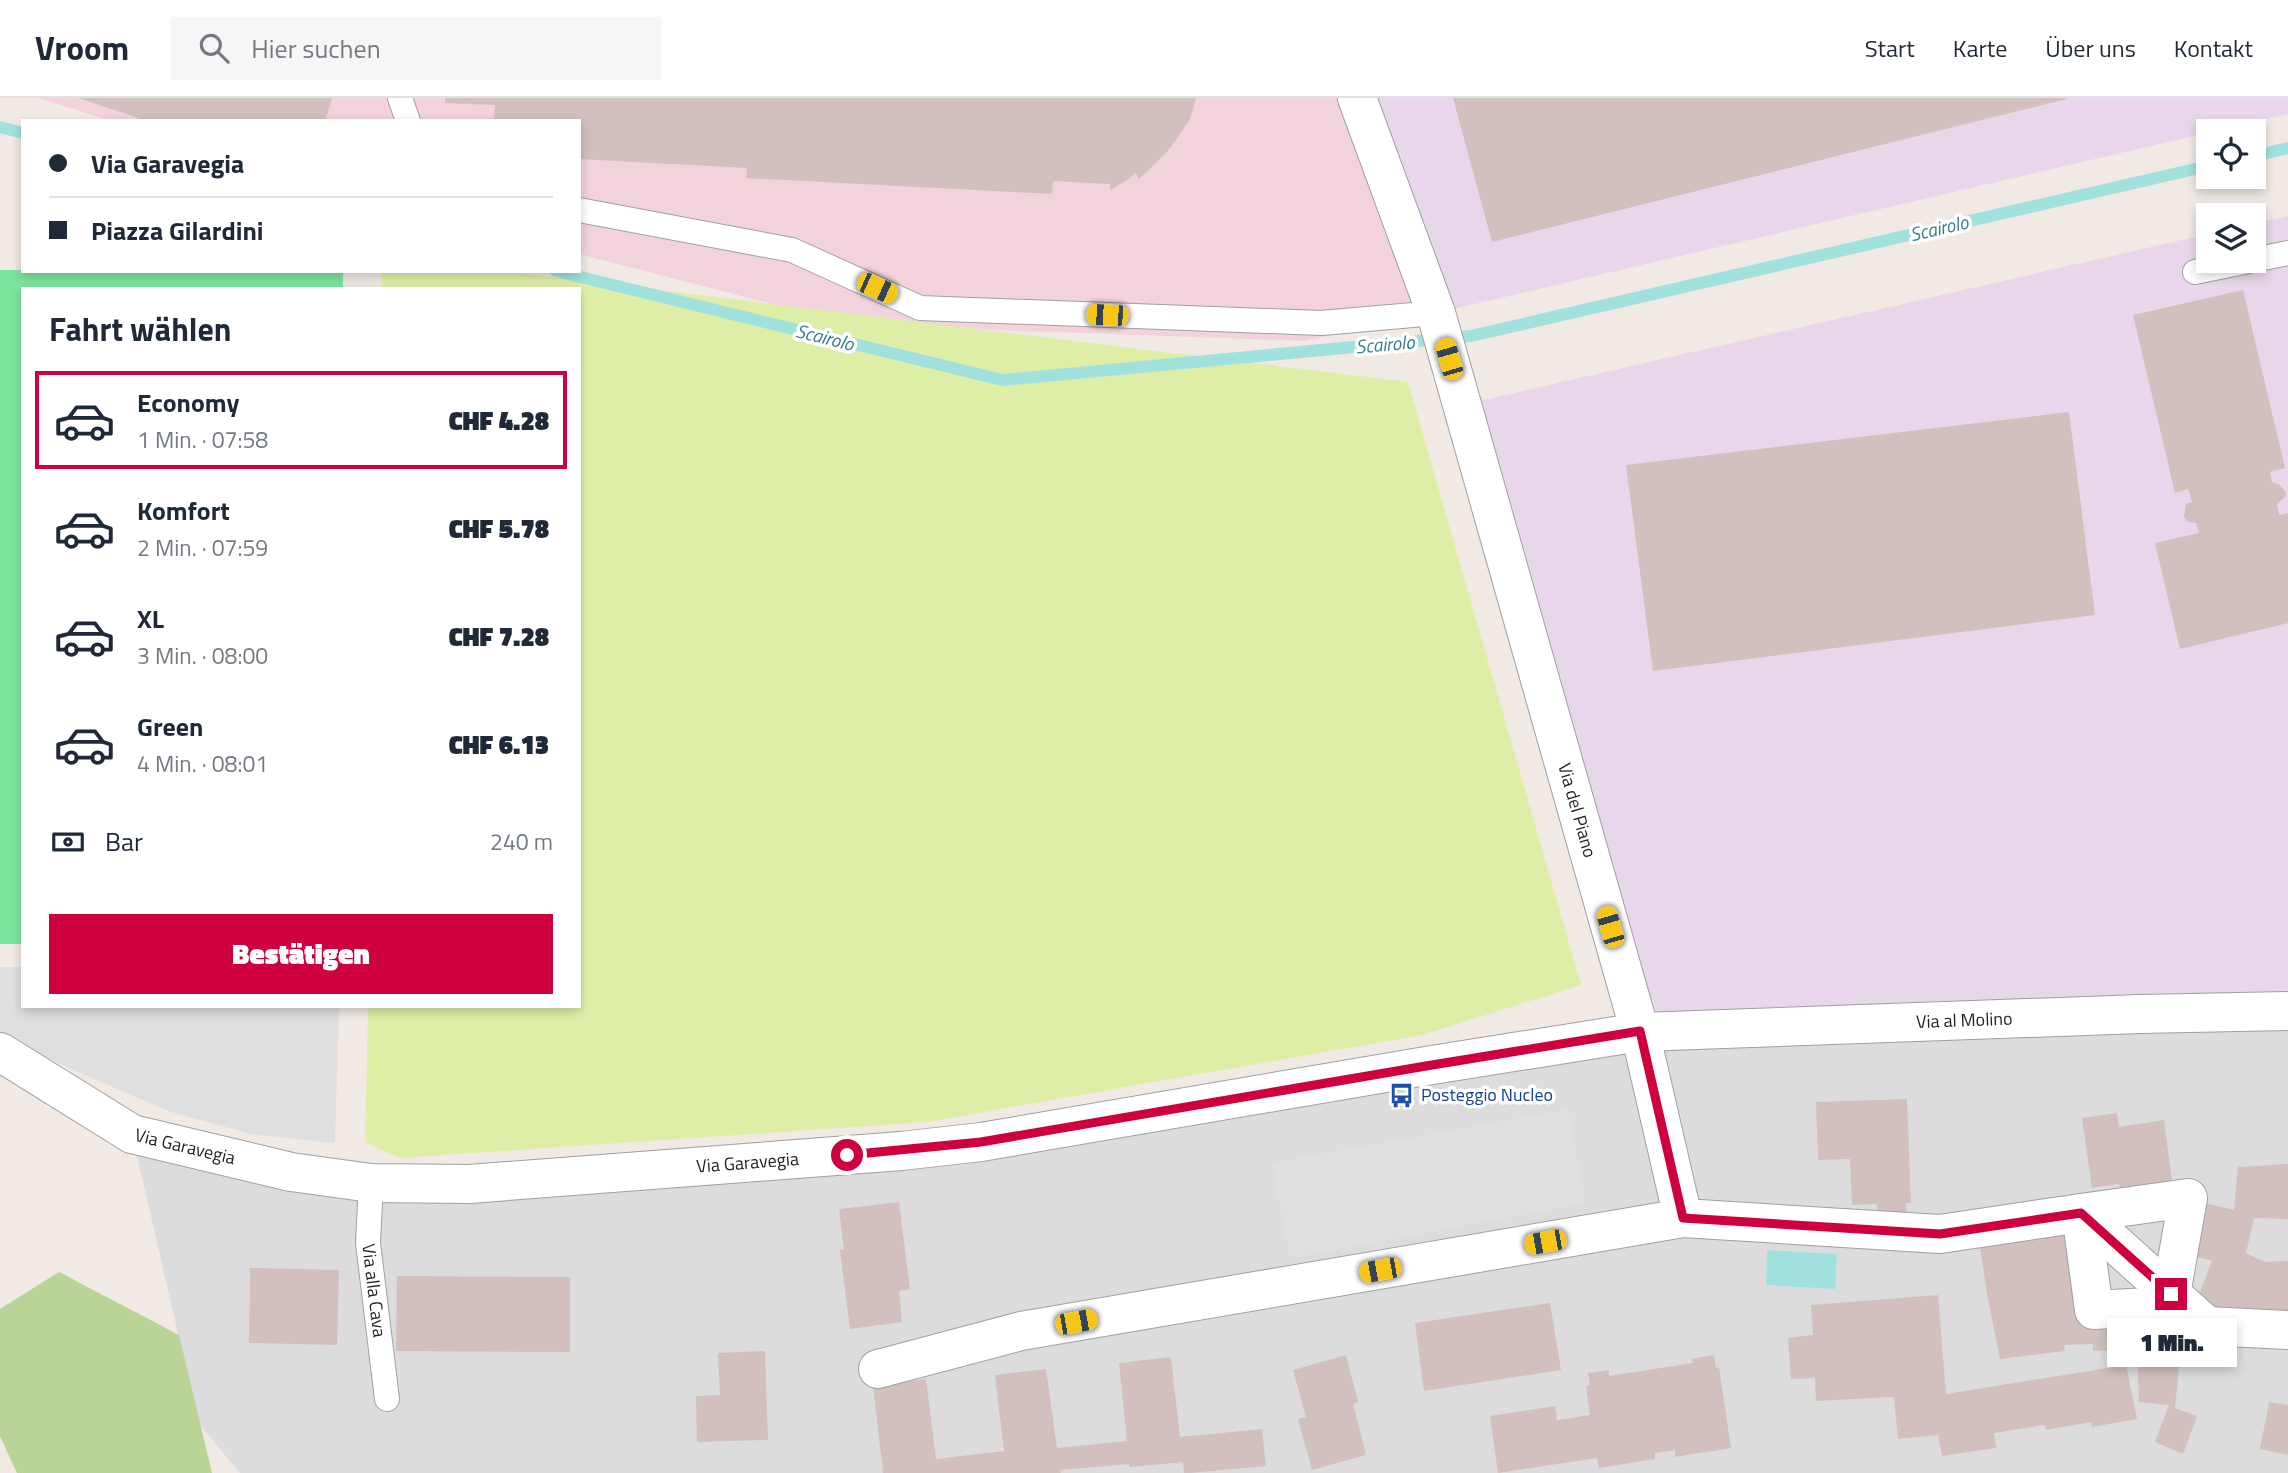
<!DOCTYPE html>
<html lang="de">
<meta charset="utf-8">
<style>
:root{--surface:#fff;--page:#f6f6f7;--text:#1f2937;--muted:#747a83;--line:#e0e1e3;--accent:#ce003e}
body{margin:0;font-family:"Titillium Web",sans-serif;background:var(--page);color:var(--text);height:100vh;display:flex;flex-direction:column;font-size:26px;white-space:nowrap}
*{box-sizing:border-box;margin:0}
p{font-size:23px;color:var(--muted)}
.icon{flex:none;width:38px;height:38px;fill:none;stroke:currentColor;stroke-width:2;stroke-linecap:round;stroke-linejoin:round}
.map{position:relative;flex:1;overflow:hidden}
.sheet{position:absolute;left:21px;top:189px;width:560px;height:721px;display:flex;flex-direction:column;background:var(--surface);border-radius:0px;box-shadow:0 4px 10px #0003}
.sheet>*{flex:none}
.banner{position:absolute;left:21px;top:21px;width:560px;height:154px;border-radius:0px;box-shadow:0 4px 10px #0003;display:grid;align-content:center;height:154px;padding:0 28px;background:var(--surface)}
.controls{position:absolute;left:2196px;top:21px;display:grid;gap:14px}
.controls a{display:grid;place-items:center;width:70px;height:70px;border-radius:0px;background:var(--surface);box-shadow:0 4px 10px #0003;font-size:35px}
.end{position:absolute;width:32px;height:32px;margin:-16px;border:9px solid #ce003e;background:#fff;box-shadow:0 0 0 4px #fff}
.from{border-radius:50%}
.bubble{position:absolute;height:49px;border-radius:0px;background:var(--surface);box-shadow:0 4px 10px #0003;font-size:23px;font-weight:800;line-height:49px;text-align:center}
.car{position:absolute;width:21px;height:42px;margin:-21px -10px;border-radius:9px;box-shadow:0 0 5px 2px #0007;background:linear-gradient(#f5c518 24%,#345 0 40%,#f5c518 0 76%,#345 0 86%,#f5c518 0)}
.banner b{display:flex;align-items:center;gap:24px;height:66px;font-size:26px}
.banner b+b{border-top:2px solid var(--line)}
.banner i{width:18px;height:18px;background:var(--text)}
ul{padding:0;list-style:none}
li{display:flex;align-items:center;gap:21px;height:98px;margin:0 14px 10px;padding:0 14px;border:4px solid transparent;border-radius:0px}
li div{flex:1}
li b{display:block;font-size:26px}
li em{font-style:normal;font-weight:800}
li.selected{border-color:var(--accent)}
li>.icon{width:63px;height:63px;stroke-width:1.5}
h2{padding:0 28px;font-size:32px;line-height:84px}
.pay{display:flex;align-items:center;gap:18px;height:77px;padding:0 28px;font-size:26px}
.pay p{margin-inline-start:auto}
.cta{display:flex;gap:14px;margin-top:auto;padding:14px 28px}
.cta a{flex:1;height:80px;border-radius:0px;background:var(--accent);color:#fff;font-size:28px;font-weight:800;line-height:80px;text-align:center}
header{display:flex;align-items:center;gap:42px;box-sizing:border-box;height:98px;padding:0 35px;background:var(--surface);border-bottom:2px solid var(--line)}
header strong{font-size:33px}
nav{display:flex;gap:38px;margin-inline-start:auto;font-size:24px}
.search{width:490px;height:63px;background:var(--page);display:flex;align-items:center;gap:18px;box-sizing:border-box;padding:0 24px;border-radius:0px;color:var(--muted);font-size:26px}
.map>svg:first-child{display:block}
</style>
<header>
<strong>Vroom</strong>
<div class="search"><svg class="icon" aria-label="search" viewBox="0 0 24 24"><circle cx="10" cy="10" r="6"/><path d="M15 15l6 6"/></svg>Hier suchen</div>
<nav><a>Start</a><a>Karte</a><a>Über uns</a><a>Kontakt</a></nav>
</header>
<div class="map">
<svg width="2288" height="1375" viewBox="0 0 2288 1375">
<rect width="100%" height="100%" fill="#f0e9e4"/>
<!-- residential -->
<path fill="#dddcdc" d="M2288 913V1375H240L199 1326 132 1036 291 1074 901 1053 1640 934Z"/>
<!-- commercial -->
<path fill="#f2d2db" d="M38 0H1357L1436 215 1305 243 854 227 579 156V23H112Z"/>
<!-- industrial -->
<path fill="#e8d6ea" d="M1357 0H2288V16L1436 215Z
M2288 118V915L1640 934 1462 307 2208 136V163H2254V126Z"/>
<!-- grass -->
<path fill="#dfeea7" d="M382 173H503L1408 284 1581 887 1422 937 927 1024 400 1060 365 1044 368 908H579V191H382Z"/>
<!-- forest -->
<path fill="#bad396" d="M59 1174 179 1237 212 1375H17L0 1338V1211Z"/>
<!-- pitch -->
<path fill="#7ce59d" d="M0 172 343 173V191H23V846H0Z"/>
<!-- parking -->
<path fill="#dfdfdf" d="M0 869H23V908H339L335 1045 251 1036 171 1014 11 945 0 938Z
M1568 1011 1586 1105 1290 1160 1272 1065Z"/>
<!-- water -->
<path fill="#a1e1dd" d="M1767 1152 1837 1156 1835 1191 1766 1187Z"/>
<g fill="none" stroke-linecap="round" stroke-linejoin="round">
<!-- stream -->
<path stroke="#a1e1dd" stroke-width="12" d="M0 29 23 35
M2254 58 2288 50
M556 173 1002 282 1471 238 2208 68"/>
</g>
<!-- building -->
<path fill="#d1c0bd" d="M79 0H332L325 23H147Z
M445 0H1196L1190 21 1176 42 1166 55 1139 81 1135 75 1129 81 1110 92V86L1053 83 1052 96 746 80 747 70 579 61V23H494L495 7 445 5Z
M1453 0H2066V1L1492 144Z
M2243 192 2285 370 2270 374 2272 384 2280 387 2285 393 2286 398 2277 406 2279 417 2288 415V525L2180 551 2155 445 2199 435 2196 425 2188 424 2184 419 2186 406 2192 404 2188 391 2175 395 2133 217Z
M2069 314 2095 517 1653 573 1626 367Z
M1907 1001 1911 1105H1906L1907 1124 1877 1125V1106L1852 1107 1850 1061 1818 1062 1816 1004Z
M2117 1015 2119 1029 2164 1022 2172 1083 2120 1090 2119 1086 2092 1090 2082 1020Z
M2288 1066V1121L2254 1120 2246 1155 2265 1164 2288 1163V1219L2194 1210 2212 1163 2183 1155 2197 1103 2234 1112 2238 1069Z
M899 1104 910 1191 899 1193 902 1224 850 1231 840 1152H844L839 1111Z
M2080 1129 2087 1216 2182 1211 2183 1249H2181L2175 1310 2197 1318 2183 1356 2155 1344 2169 1307 2139 1304 2137 1251 2093 1253V1246L2064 1247 2065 1253 2000 1261 1987 1196 1979 1143Z
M250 1170 339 1172 337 1247 249 1245Z
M397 1178 570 1179V1254L396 1253Z
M1938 1197 1946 1296 2126 1267 2137 1321 2092 1329 2091 1324 2046 1332 2045 1327 1994 1335 1996 1350 1942 1358 1938 1337 1898 1341 1894 1299 1816 1303 1815 1280 1791 1281 1788 1240 1813 1237 1811 1207Z
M1550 1205 1561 1272 1424 1293 1415 1225Z
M765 1253 768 1342 697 1344 696 1298 720 1297 718 1255Z
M1346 1257 1358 1303 1353 1306 1366 1357 1312 1372 1298 1321 1306 1319 1293 1272Z
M1714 1257 1716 1270 1719 1269 1731 1350 1675 1359V1352L1655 1355V1361L1599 1370 1597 1360 1498 1375 1490 1318 1555 1308 1557 1322 1590 1317 1586 1288 1590 1287 1588 1275 1609 1272V1278L1693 1265 1692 1261Z
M1171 1259 1180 1339 1262 1331 1266 1368 1190 1375H1184L1183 1364 1132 1369H1129V1366L1060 1372 1061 1375H883L873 1287 926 1281 936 1361 1004 1353 995 1277 1046 1271 1057 1350 1127 1343 1119 1265Z
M2269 1304 2288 1307V1357L2260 1351Z"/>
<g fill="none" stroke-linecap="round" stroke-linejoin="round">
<defs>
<g id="service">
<path d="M400 0 408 23"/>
<path d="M579 112 792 152 920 210 1321 225 1436 215"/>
<path d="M2254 162 2288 155"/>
<path d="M2195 174 2249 163"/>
<path id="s1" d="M371 1085 368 1145 387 1301"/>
</g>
<g id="minor">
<path id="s2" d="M1357 0 1436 215 1640 934 1683 1120"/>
<path id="s3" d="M0 954 132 1036 291 1074 371 1085 469 1086 901 1053 981 1044 1426 968 1640 934 2140 916 2288 913"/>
<path d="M2188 1100 2169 1208 2094 1212 2081 1115Z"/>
<path d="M878 1271 1021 1233 1683 1120 1940 1136 2081 1115 2207 1228 2288 1232"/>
</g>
</defs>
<!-- service casing -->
<use href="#service" stroke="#a0a0a0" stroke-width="26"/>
<!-- minor casing -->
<use href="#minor" stroke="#a0a0a0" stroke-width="40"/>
<!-- service -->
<use href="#service" stroke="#fff" stroke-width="24"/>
<!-- minor -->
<use href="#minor" stroke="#fff" stroke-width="38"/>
</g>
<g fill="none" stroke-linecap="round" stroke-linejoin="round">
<!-- route -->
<path stroke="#ce003e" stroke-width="9" d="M847 1057 981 1044 1426 968 1640 933 1683 1120 1940 1136 2081 1115 2171 1196"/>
</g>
<!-- icons -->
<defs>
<symbol id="bus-bare" viewBox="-9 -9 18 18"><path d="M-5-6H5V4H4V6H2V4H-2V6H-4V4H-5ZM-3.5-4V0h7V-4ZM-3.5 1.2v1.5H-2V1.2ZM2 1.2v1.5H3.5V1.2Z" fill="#1a4fb4" stroke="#fff" stroke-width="2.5" paint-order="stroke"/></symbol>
</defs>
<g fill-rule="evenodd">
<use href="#bus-bare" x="1384" y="980" width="35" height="35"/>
</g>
<g text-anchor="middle" stroke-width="7" stroke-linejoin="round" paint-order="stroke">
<!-- street labels -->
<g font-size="18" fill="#1f1f1f" stroke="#fff">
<text dy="6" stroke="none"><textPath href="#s2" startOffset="746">Via del Piano</textPath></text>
<text dy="6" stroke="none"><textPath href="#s3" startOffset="2004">Via al Molino</textPath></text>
<text dy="6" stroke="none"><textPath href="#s3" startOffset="210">Via Garavegia</textPath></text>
<text dy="6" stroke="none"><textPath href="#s3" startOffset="777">Via Garavegia</textPath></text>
<text dy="6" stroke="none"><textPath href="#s1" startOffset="108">Via alla Cava</textPath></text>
</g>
<!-- transit labels -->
<g font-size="18" fill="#164399" stroke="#fff" text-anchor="start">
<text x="1421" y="1003">Posteggio Nucleo</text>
</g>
<!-- water labels -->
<g font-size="19" font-style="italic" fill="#377c8d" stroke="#fff">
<text transform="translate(1939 130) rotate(-13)" y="7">Scairolo</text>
<text transform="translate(825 239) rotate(14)" y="7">Scairolo</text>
<text transform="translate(1385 246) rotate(-5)" y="7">Scairolo</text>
</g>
</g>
</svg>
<div class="controls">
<a><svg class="icon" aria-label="locate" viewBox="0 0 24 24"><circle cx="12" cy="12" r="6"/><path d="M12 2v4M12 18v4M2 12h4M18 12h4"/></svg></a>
<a><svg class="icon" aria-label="layers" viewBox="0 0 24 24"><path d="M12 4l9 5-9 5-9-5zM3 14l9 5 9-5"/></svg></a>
</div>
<i class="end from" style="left:847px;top:1057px"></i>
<i class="end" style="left:2171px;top:1196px"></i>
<div class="bubble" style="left:2107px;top:1220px;width:130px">1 Min.</div>
<i class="car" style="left:877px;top:190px;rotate:114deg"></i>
<i class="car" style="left:1107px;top:217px;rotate:272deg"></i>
<i class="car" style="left:1449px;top:261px;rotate:344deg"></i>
<i class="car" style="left:1610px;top:829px;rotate:344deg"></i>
<i class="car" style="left:1545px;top:1144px;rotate:260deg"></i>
<i class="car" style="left:1380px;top:1172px;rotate:260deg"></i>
<i class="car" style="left:1076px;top:1224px;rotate:80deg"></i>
<div class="banner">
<b><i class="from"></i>Via Garavegia</b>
<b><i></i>Piazza Gilardini</b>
</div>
<section class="sheet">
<h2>Fahrt wählen</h2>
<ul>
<li class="selected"><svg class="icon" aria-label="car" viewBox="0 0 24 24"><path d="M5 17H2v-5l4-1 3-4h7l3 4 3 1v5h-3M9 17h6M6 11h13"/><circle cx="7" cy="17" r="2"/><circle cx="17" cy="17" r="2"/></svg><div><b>Economy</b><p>1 Min. · 07:58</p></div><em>CHF 4.28</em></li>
<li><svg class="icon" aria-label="car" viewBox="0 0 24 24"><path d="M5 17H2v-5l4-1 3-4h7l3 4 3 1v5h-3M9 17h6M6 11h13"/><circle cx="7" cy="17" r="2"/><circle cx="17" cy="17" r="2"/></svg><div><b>Komfort</b><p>2 Min. · 07:59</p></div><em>CHF 5.78</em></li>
<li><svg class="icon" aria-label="car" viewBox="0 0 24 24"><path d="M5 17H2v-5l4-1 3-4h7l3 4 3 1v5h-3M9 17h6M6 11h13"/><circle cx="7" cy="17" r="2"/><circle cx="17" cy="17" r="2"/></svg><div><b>XL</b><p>3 Min. · 08:00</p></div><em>CHF 7.28</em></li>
<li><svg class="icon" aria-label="car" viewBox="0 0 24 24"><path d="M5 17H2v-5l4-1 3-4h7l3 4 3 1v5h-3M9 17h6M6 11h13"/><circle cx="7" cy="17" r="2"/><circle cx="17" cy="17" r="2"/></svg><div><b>Green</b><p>4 Min. · 08:01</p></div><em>CHF 6.13</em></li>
</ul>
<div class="pay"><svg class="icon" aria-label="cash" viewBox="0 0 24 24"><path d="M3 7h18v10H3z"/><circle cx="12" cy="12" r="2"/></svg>Bar<p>240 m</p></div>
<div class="cta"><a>Bestätigen</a></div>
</section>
</div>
